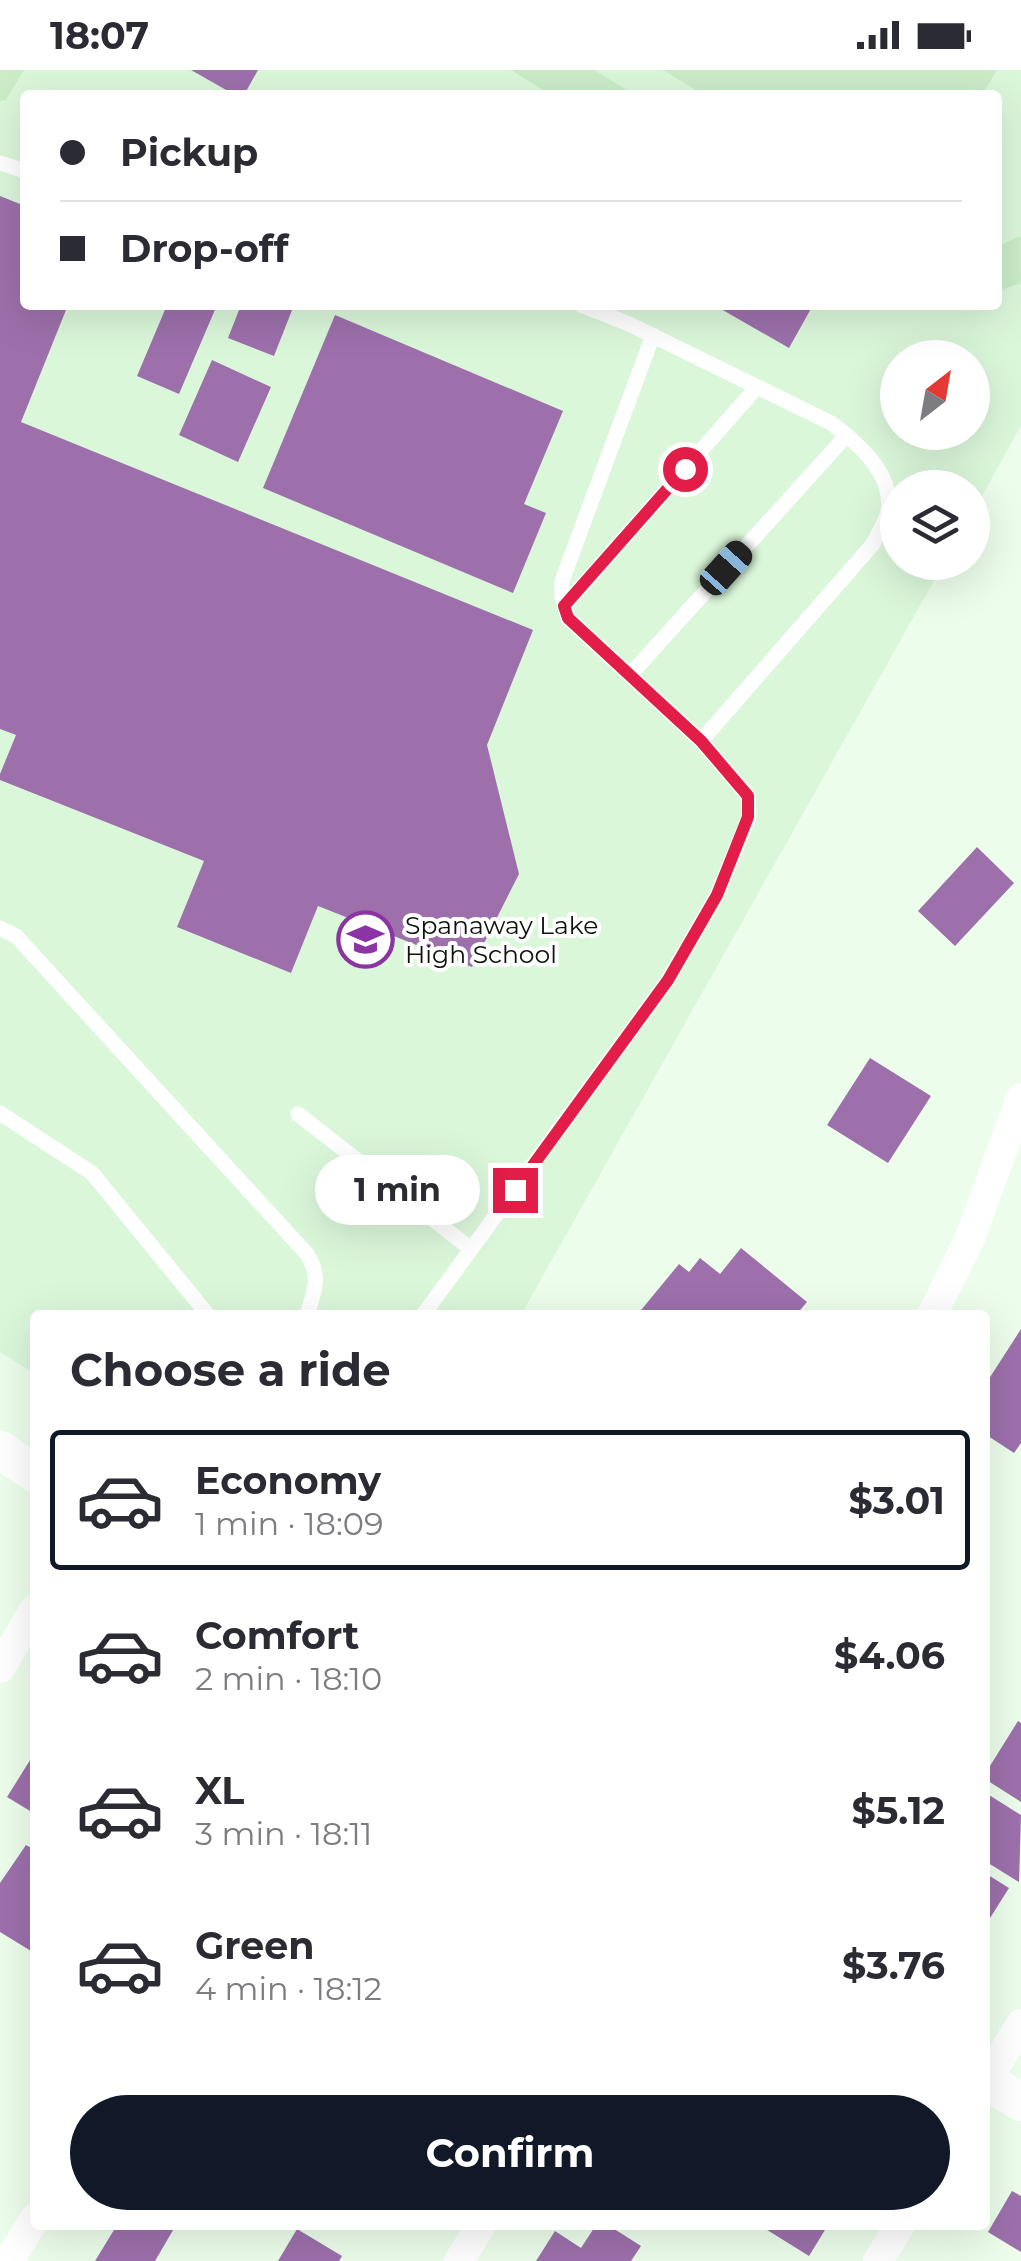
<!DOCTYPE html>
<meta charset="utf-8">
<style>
:root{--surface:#fff;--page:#f2f2f3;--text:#2b2b33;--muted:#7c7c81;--line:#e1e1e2;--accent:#111827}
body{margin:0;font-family:Montserrat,sans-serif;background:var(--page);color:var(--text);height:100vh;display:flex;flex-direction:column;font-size:38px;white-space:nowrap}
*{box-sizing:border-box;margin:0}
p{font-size:32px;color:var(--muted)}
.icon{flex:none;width:55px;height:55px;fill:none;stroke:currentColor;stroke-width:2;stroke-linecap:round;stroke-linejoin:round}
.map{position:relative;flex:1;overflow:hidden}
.side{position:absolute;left:30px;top:1240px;width:960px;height:920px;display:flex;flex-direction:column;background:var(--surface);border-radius:10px;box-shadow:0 10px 40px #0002}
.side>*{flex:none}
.guide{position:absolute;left:20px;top:20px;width:982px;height:220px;border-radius:10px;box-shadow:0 10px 40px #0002;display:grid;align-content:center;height:220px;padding:0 40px;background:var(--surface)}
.needle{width:65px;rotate:31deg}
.fabs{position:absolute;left:880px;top:270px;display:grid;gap:20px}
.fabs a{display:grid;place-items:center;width:110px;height:110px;border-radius:50%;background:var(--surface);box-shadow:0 10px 40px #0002;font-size:50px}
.end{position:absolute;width:45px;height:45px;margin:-22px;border:12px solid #e11d48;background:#fff;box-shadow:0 0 0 5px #fff}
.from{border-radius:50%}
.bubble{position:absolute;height:70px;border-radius:35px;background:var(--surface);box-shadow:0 10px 40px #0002;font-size:32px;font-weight:700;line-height:70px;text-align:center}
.car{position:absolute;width:30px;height:60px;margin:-30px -15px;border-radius:12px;box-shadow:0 0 8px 2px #0007;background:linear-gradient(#222 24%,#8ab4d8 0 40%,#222 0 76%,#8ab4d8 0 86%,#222 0)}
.guide b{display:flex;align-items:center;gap:35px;height:95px;font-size:38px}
.guide b+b{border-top:2px solid var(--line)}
.guide i{width:25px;height:25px;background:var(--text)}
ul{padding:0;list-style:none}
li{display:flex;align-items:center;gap:30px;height:140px;margin:0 20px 15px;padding:0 20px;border:5px solid transparent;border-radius:10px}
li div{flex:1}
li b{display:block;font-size:38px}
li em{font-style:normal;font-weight:700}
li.current{border-color:var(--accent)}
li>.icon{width:90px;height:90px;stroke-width:1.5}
h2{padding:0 40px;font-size:45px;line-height:120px}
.action{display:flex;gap:20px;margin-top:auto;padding:20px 40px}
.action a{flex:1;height:115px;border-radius:60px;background:var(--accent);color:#fff;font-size:40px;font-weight:700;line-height:115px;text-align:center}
.status{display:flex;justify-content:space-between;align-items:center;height:70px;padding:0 50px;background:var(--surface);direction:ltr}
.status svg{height:28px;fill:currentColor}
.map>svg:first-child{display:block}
</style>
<div class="status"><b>18:07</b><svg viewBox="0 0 49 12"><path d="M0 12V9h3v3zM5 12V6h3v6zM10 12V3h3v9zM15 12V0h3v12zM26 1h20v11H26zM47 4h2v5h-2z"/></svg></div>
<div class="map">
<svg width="1021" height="2191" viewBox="0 0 1021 2191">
<rect width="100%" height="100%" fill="#ecfeeb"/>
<!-- built -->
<path fill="#dbf7da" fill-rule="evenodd" d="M0 0H1021V356L973 442 972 418H898V492L944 493 521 1245H35V1304L0 1282ZM25 25H998V235H25ZM898 288H972V362H898Z"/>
<!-- green -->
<path fill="#caedc8" d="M0 0H24L6 30 0 31Z
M511 0H594L635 25H551Z
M663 0H997L982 25H704Z
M1021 166V213L998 221V176Z"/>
<!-- building -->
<path fill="#9d70ac" d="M191 0H258L244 25H235Z
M0 126 25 136V235H68L21 352 533 560 487 675 519 804 472 897 318 836 291 903 177 857 204 791 0 710V704L16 665 0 659Z
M167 235H217L179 324 137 306Z
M241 235H294L274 286 228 268Z
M714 235H813L789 278Z
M335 245 563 341 524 434 546 443 513 523 263 418Z
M212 290 271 317 238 392 179 365Z
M977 777 1014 813 955 876 918 841Z
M870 988 931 1026 888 1093 827 1055Z
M741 1178 807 1232 796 1245H637L679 1194 689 1202 700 1188 720 1204Z
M1021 1259V1373L1014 1383 985 1364V1315Z
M1018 1651 1021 1653V1732L985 1709V1704Z
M32 1687 35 1688V1744L7 1727Z
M989 1725 1021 1745 1019 1812 985 1791V1731Z
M26 1775 35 1780V1874L31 1881 0 1862V1813Z
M985 1803 1009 1818 985 1856Z
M1012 2121 1021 2126V2182L988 2162Z
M117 2155H176L155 2191H95Z
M596 2155H608L641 2176 631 2191H536L555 2161 581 2178Z
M759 2155H828L809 2186Z
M297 2159 342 2186 339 2191H278Z"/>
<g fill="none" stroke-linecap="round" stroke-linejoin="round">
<!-- service -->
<path stroke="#fff" stroke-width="15" d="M0 93 25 101
M653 265 562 511V527L568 548 701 671
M565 535 757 317
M630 605 847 365
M0 858 16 866 307 1184C322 1208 314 1220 307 1245
M0 1043 92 1103 208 1245
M298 1044 471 1179
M423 1245 668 910 717 825 749 747 748 726 701 671 873 474C877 465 884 454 887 445 897 406 858 373 831 353L629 254 581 235"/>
<!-- minor -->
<path stroke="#fff" stroke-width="30" d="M932 1245 970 1168 1021 1028
M0 1598 35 1539
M985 2013 1021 1954
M9 2191 35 2148
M459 2191 481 2155
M878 2191 900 2155"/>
<!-- tertiary -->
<path stroke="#fff" stroke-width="38" d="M0 1380 35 1403
M985 2010 1021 2032"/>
</g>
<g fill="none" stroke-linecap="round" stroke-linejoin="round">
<!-- route -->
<path stroke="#e11d48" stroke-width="12" d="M515 1120 668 910 717 825 748 747V726L701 671 568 548 564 536 685 399"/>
</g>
<!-- icons -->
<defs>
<symbol id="school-ring" viewBox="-11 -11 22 22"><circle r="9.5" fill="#fff" stroke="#8a35a3" stroke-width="1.5"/><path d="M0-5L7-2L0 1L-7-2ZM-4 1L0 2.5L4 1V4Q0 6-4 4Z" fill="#8a35a3"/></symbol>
</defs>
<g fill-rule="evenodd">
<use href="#school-ring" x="334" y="838" width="63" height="63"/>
</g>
<g text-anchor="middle" stroke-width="8" stroke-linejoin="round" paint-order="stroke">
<!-- poi labels -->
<g font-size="25" fill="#0c130b" stroke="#fff" text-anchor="start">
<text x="405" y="864">Spanaway Lake<tspan x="405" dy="29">High School</tspan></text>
</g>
</g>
</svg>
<div class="fabs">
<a><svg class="needle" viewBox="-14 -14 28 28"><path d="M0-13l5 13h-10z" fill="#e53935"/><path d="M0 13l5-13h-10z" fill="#7c7c81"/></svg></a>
<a><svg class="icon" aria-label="layers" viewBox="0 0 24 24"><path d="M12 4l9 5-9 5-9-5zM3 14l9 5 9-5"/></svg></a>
</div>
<i class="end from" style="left:685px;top:399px"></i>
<i class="end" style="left:515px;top:1120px"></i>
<div class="bubble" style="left:315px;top:1085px;width:165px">1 min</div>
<i class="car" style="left:726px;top:498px;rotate:42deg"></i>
<div class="guide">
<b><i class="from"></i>Pickup</b>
<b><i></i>Drop-off</b>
</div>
<section class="side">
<h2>Choose a ride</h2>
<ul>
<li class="current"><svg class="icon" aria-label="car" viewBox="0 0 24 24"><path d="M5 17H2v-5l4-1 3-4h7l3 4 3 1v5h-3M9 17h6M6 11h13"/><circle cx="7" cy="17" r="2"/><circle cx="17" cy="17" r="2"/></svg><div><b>Economy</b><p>1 min · 18:09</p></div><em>$3.01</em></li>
<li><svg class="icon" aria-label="car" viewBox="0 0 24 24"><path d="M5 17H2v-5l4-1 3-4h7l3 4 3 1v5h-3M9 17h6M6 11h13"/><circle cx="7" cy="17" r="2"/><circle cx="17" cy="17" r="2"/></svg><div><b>Comfort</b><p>2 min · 18:10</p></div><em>$4.06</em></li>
<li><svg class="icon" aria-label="car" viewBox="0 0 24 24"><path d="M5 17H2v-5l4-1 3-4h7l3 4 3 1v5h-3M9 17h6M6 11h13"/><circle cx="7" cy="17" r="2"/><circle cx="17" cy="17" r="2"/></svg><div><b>XL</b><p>3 min · 18:11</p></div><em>$5.12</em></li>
<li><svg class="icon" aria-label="car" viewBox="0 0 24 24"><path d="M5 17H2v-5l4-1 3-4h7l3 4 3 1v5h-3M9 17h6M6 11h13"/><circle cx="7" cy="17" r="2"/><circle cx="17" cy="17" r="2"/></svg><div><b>Green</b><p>4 min · 18:12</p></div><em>$3.76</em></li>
</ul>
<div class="action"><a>Confirm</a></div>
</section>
</div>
